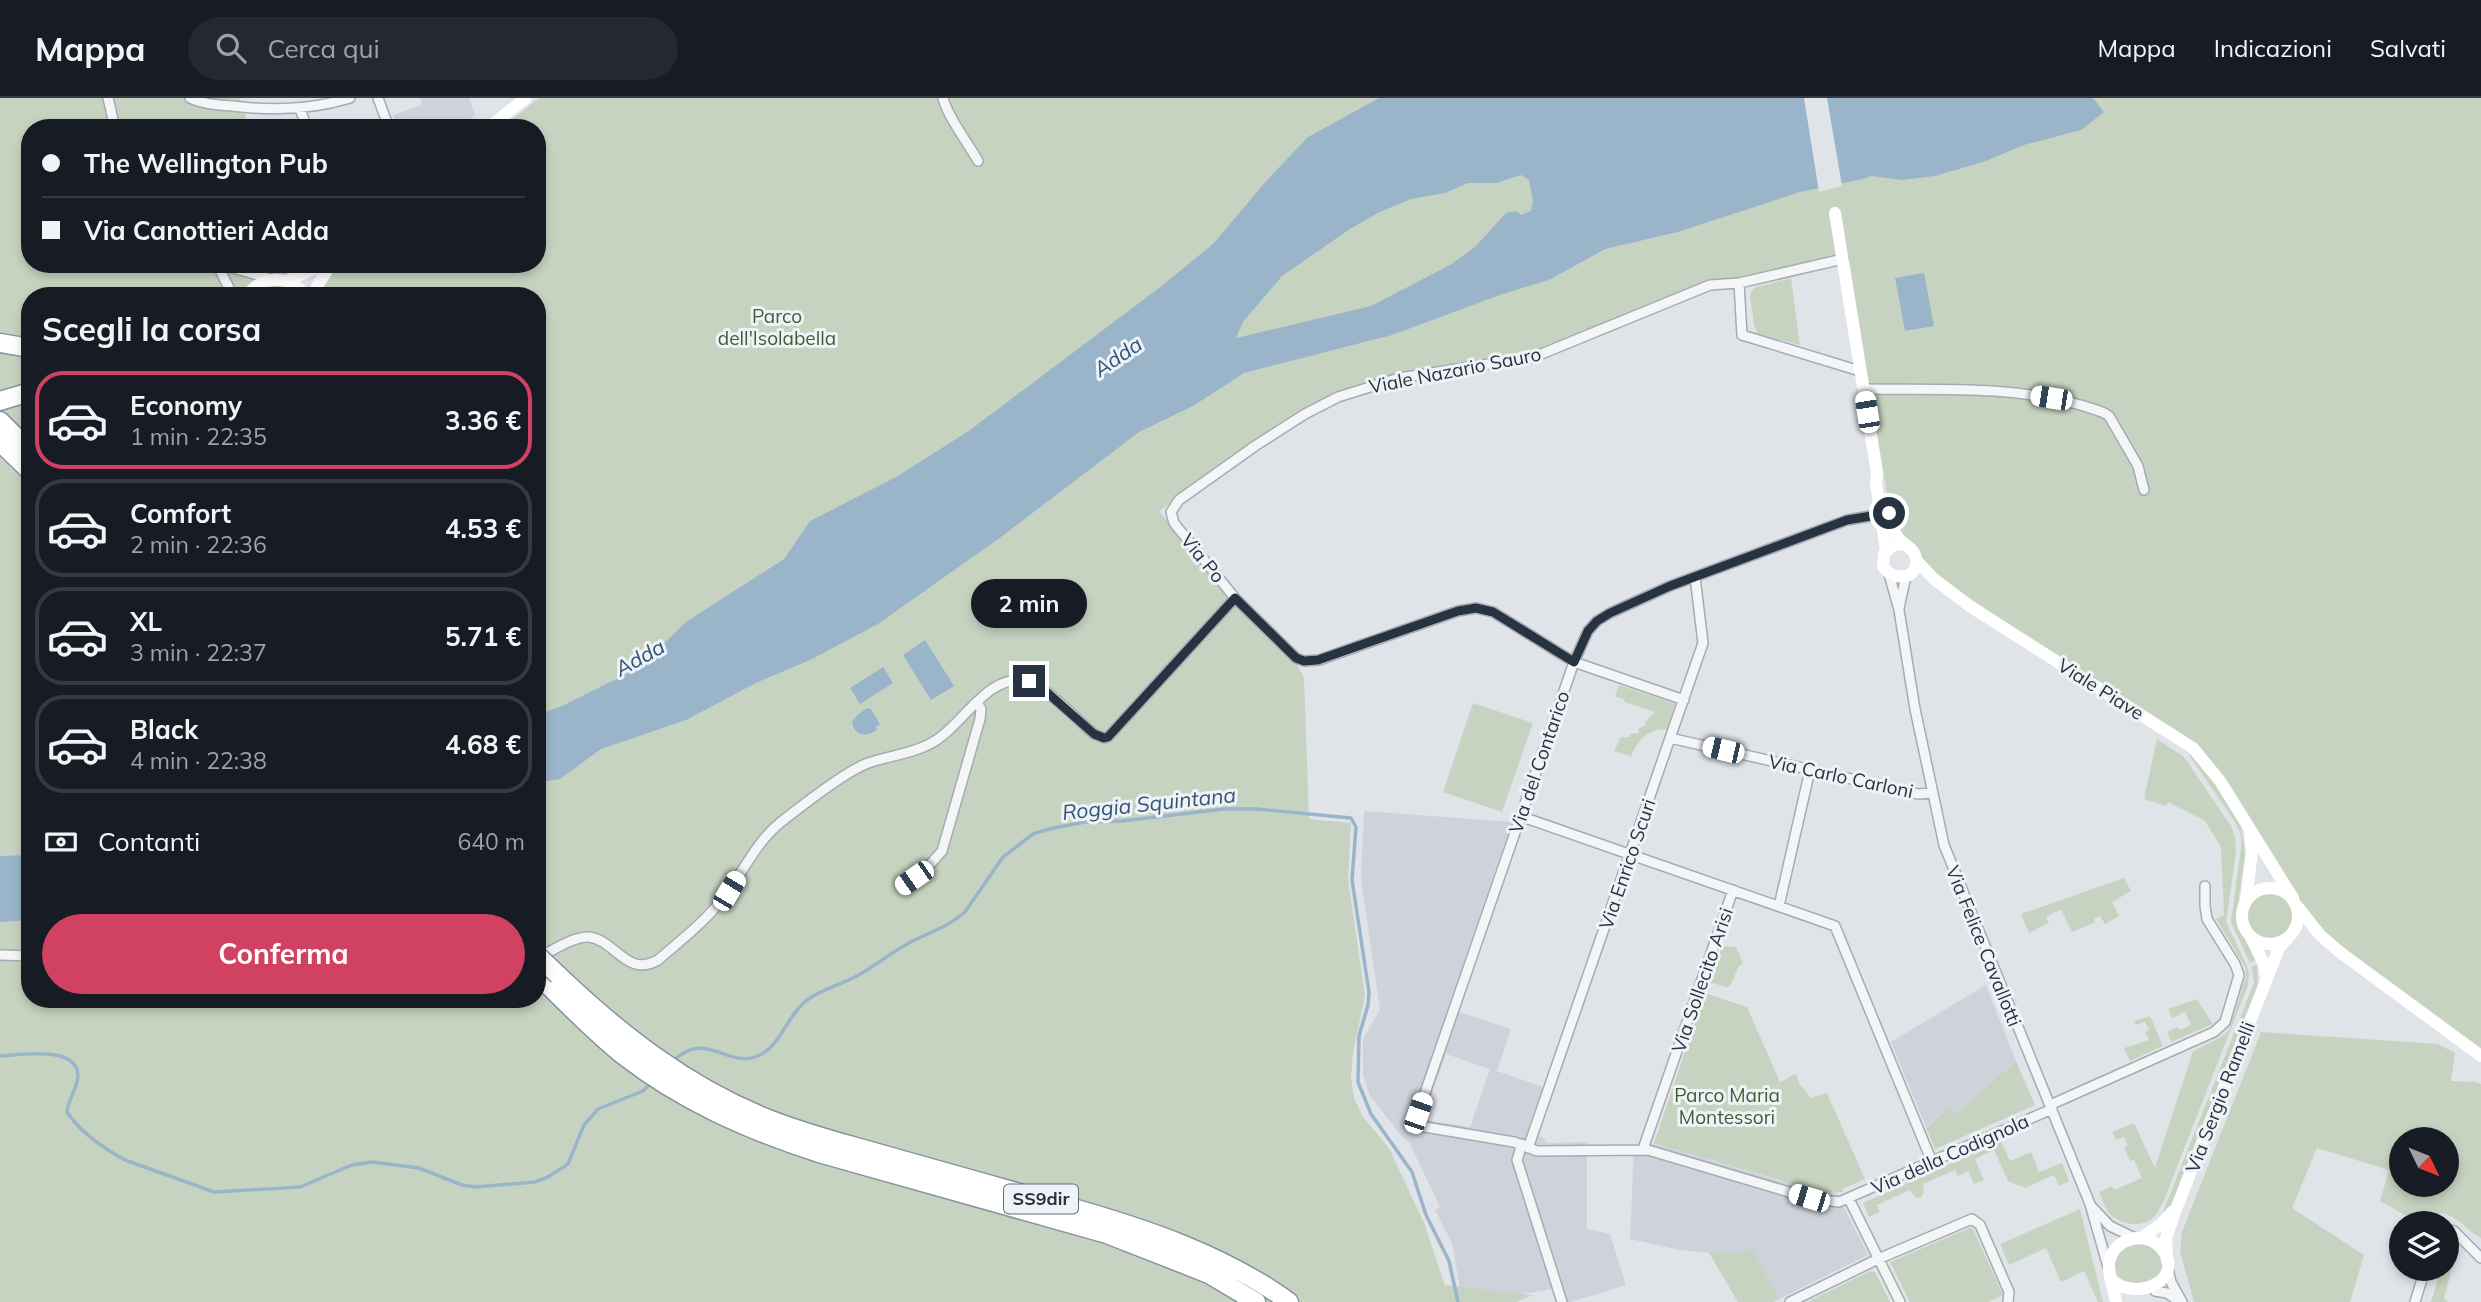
<!DOCTYPE html>
<html lang="it">
<meta charset="utf-8">
<style>
:root{--surface:#171b24;--page:#242831;--text:#f1f3f6;--muted:#9ea1a6;--line:#363941;--accent:#d14262}
body{margin:0;font-family:Mulish,sans-serif;background:var(--page);color:var(--text);height:100vh;display:flex;flex-direction:column;font-size:26px;white-space:nowrap}
*{box-sizing:border-box;margin:0}
p{font-size:23px;color:var(--muted)}
.icon{flex:none;width:38px;height:38px;fill:none;stroke:currentColor;stroke-width:2;stroke-linecap:round;stroke-linejoin:round}
.map{position:relative;flex:1;overflow:hidden}
.panel{position:absolute;left:21px;top:189px;width:525px;height:721px;display:flex;flex-direction:column;background:var(--surface);border-radius:28px;box-shadow:0 4px 10px #0003}
.panel>*{flex:none}
.banner{position:absolute;left:21px;top:21px;width:525px;height:154px;border-radius:28px;box-shadow:0 4px 10px #0003;display:grid;align-content:center;height:154px;padding:0 21px;background:var(--surface)}
.needle{width:46px;rotate:133deg}
.buttons{position:absolute;left:2389px;top:1029px;display:grid;gap:14px}
.buttons a{display:grid;place-items:center;width:70px;height:70px;border-radius:50%;background:var(--surface);box-shadow:0 4px 10px #0003;font-size:35px}
.end{position:absolute;width:32px;height:32px;margin:-16px;border:9px solid #283341;background:#fff;box-shadow:0 0 0 4px #fff}
.from{border-radius:50%}
.bubble{position:absolute;height:49px;border-radius:24px;background:var(--surface);box-shadow:0 4px 10px #0003;font-size:23px;font-weight:700;line-height:49px;text-align:center}
.car{position:absolute;width:21px;height:42px;margin:-21px -10px;border-radius:9px;box-shadow:0 0 5px 2px #0007;background:linear-gradient(#fff 24%,#345 0 40%,#fff 0 76%,#345 0 86%,#fff 0)}
.banner b{display:flex;align-items:center;gap:24px;height:66px;font-size:26px}
.banner b+b{border-top:2px solid var(--line)}
.banner i{width:18px;height:18px;background:var(--text)}
ul{padding:0;list-style:none}
li{display:flex;align-items:center;gap:21px;height:98px;margin:0 14px 10px;padding:0 7px;border:4px solid var(--line);border-radius:28px}
li div{flex:1}
li b{display:block;font-size:26px}
li em{font-style:normal;font-weight:700}
li.selected{border-color:var(--accent)}
li>.icon{width:63px;height:63px;stroke-width:1.5}
h2{padding:0 21px;font-size:32px;line-height:84px}
.pay{display:flex;align-items:center;gap:18px;height:77px;padding:0 21px;font-size:26px}
.pay p{margin-inline-start:auto}
.primary-button{display:flex;gap:14px;margin-top:auto;padding:14px 21px}
.primary-button a{flex:1;height:80px;border-radius:42px;background:var(--accent);color:#fff;font-size:28px;font-weight:700;line-height:80px;text-align:center}
header{display:flex;align-items:center;gap:42px;box-sizing:border-box;height:98px;padding:0 35px;background:var(--surface);border-bottom:2px solid var(--line)}
header strong{font-size:33px}
nav{display:flex;gap:38px;margin-inline-start:auto;font-size:24px}
.search{width:490px;height:63px;background:var(--page);display:flex;align-items:center;gap:18px;box-sizing:border-box;padding:0 24px;border-radius:38px;color:var(--muted);font-size:26px}
.map>svg:first-child{display:block}
</style>
<header>
<strong>Mappa</strong>
<div class="search"><svg class="icon" aria-label="search" viewBox="0 0 24 24"><circle cx="10" cy="10" r="6"/><path d="M15 15l6 6"/></svg>Cerca qui</div>
<nav><a>Mappa</a><a>Indicazioni</a><a>Salvati</a></nav>
</header>
<div class="map">
<svg width="2481" height="1204" viewBox="0 0 2481 1204">
<rect width="100%" height="100%" fill="#e0e4e9"/>
<!-- built -->
<path fill="#ced3db" fill-rule="evenodd" d="M420 0H469L475 17 460 30H397L393 17 422 7Z
M1364 713 1512 724 1448 910 1511 931 1497 973 1543 989 1527 1035 1544 1040 1547 1045 1587 1044V1131L1610 1136 1626 1187 1571 1204H1556L1551 1191 1476 1204 1460 1191 1452 1145 1435 1112 1440 1109 1409 1044 1403 1040 1370 998 1363 977V941L1380 912 1361 780ZM1446 956 1490 971 1470 1029 1426 1022 1424 1019Z
M1986 887 2016 963 1955 1016 1948 1009 1926 1029 1891 944Z
M1654 1045 1817 1094 1837 1096 1868 1157 1773 1204H1738L1709 1155 1679 1152 1630 1141 1634 1047Z"/>
<!-- green -->
<path fill="#c7d3c1" fill-rule="evenodd" d="M0 0H240L249 30H30V166H282L283 168 309 166 302 169 284 171 290 198H30V901H537V198H297L335 166H537V30H501L539 0H2481V954L2328 839 2302 808 2206 659 1937 478 1903 441 1891 421 1848 155 1744 180 1709 185 1533 257 1358 289 1254 346 1159 413 1234 501 1297 566 1304 580 1309 721 1351 725 1348 781 1365 897 1353 956 1351 980 1354 1000 1363 1019 1389 1050 1424 1125 1445 1187 1533 1197 1516 1204H0Z
M1791 180 1800 247 1758 236 1754 228 1750 196 1754 190Z
M1619 587 1675 606 1667 632C1649 629 1638 643 1631 658L1614 653 1621 639H1630V636L1639 635 1638 631 1646 627 1645 624 1655 614 1624 604 1625 602 1615 598Z
M1473 605 1533 625 1502 714 1443 694Z
M2157 641 2184 659 2231 728 2235 739 2236 754 2226 824 2247 868 2249 876 2248 887 2163 1105C2160 1109 2158 1115 2154 1119 2141 1131 2119 1127 2108 1114 2104 1108 2102 1100 2099 1094L2112 1088 2114 1092 2142 1080 2134 1062 2130 1063 2124 1050 2128 1048 2124 1039 2116 1042 2112 1034 2134 1025 2155 1070 2193 953 2221 939 2229 932 2246 878 2245 869 2216 821 2224 817 2221 749 2205 723 2168 704 2166 708 2144 701Z
M2191 656 2207 672 2241 728 2245 755 2236 822 2255 862 2250 865 2231 824 2241 750V737L2235 724 2189 657Z
M2124 780 2131 793 2112 804 2119 818 2105 826 2100 818 2094 821 2095 824 2072 834 2061 811 2046 819 2049 825 2029 835 2021 816Z
M2247 818a23 23 0 1 1 46 0a23 23 0 1 1-46 0Z
M1722 848 1736 849 1743 865 1739 868 1730 888 1726 889 1709 884Z
M2257 867 2258 888 2170 1111 2163 1114 2254 885 2252 869Z
M1705 895 1747 909 1780 984 1796 976 1799 985 1811 1000 1827 995 1865 1081 1842 1091 1843 1094 1823 1095 1654 1045Z
M2197 901 2213 926 2171 944 2167 934 2178 929 2180 932 2191 927 2185 914 2172 920 2168 911Z
M2150 918 2163 948 2130 963 2124 950 2149 942 2145 934 2149 932 2145 924 2136 927 2134 923Z
M2261 934 2438 946 2455 955 2451 983 2476 984 2481 986V1140C2465 1132 2443 1099 2426 1125H2419L2380 1103 2389 1072 2317 1050 2292 1110 2364 1157 2350 1204H2194L2180 1154 2182 1134ZM2401 1041H2446V1087H2401Z
M2016 963 2035 1007 1935 1051 1926 1030 1948 1009 1955 1016Z
M2001 1043 2010 1063 2031 1054 2039 1074 2062 1065 2069 1083 2059 1088 2054 1077 2025 1090 2008 1083 1994 1052 1975 1061 1984 1082 1974 1086 1968 1073 1958 1078 1955 1072 1923 1086 1924 1094 1921 1100 1915 1099 1910 1092 1877 1107 1880 1114 1869 1119 1863 1105Z
M2080 1111 2103 1204H2098L2084 1173 2061 1184 2046 1150 2009 1167 2000 1146Z
M1972 1129 2003 1197 1988 1204H1910L1890 1164Z
M2447 1139 2459 1146 2444 1200 2448 1204H2431L2441 1171H2446Z
M2145 1145C2164 1158 2166 1163 2157 1185L2122 1188C2107 1162 2116 1148 2145 1145Z
M1753 1151 1779 1201 1773 1204H1738L1709 1154 1736 1156Z
M1870 1173 1875 1174 1890 1204H1807Z"/>
<!-- water -->
<path fill="#9ab5ca" fill-rule="evenodd" d="M1379 0H2093L2104 14 2081 32 2024 47 1986 63 1935 78 1902 82 1871 78 1859 82 1800 94 1678 134 1605 151 1551 181 1497 198 1392 237 1244 275 1193 308 1139 334 1001 439 878 526 812 561 756 585 686 622 601 651 560 681 537 685V617L562 608 640 569 686 524 784 461 810 423 898 378 970 332 1163 187 1213 146 1268 81 1308 39ZM1521 77 1529 82 1533 103 1531 113 1521 117 1517 113 1506 115 1475 149 1450 167 1371 208 1236 240 1243 224 1282 178 1350 131 1380 114 1411 101 1445 95 1468 85H1496Z
M1924 175 1934 228 1905 233 1895 180Z
M925 542 954 588 931 602 903 557Z
M883 569 893 585 860 606 850 590Z
M868 610 871 611 880 626 876 629 877 632C865 639 855 639 852 624L858 616Z
M30 757V822L0 824V758Z"/>
<!-- pier -->
<path fill="#e0e4e9" d="M1804 0H1827L1842 88 1819 94Z"/>
<g fill="none" stroke-linecap="round" stroke-linejoin="round">
<!-- stream -->
<path stroke="#9ab5ca" stroke-width="3.5" d="M0 958C20 957 76 947 78 977 78 990 68 1001 67 1014 80 1034 105 1051 125 1062L214 1094 300 1089 352 1067 372 1064 419 1070 462 1087 476 1089 535 1084 548 1079 568 1066 584 1027 598 1011 643 993 653 983
M673 963C706 931 727 971 758 958 781 948 787 917 807 902 821 892 839 887 855 879 874 869 890 855 909 845 928 835 948 829 965 814L1003 759 1033 736 1049 731 1085 724 1122 723 1224 711H1257L1351 720 1356 729 1352 782 1369 894 1368 907 1359 938 1358 984 1371 1016 1412 1074 1426 1117 1449 1163 1458 1204"/>
<defs>
<path id="street" d="M108 0 115 30
M190 0C203 6 217 7 232 8 273 13 311 12 350 0
M378 0 389 30
M943 0C947 18 968 45 978 63
M300 11 307 30
M217 166 233 198
M220 166 271 181
M1739 185 1742 237 1860 273
M1863 291C1936 292 2013 287 2084 308 2092 311 2101 312 2109 318L2138 368 2144 392
M1883 416 1847 422 1670 488 1610 515 1597 523 1588 533 1574 564 1418 1015 1417 1023 1425 1029 1514 1044 1537 1053 1648 1052 1809 1100 1839 1104 2052 1011
M1889 476 1899 512 1915 611 1944 747 2090 1106 2108 1169
M1899 510 1906 478
M1684 602 1574 564 1493 514 1476 510 1458 513 1319 562 1304 563 1296 560 1235 500 1174 425 1171 414 1179 402 1255 348 1305 316 1338 299 1399 280 1534 259 1710 187 1739 185 1843 161
M1670 640 1918 696 1931 695
M1520 718 1835 828 1932 1064
M901 788 926 771 942 753 980 621 981 611 977 605
M1779 808 1810 672
M0 857 30 858
M537 860C551 854 573 838 589 839 615 842 627 880 658 862 680 843 705 824 723 800 743 775 755 745 781 724 800 709 846 673 868 665 891 657 918 655 938 641 965 623 990 574 1028 583 1043 586 1081 625 1094 636L1104 640 1108 639 1235 500
M2050 1007 2214 934 2225 924 2239 877 2235 866 2207 821 2205 808V788
M1522 1046 1517 1062 1562 1204
M1528 1050 1703 545 1695 479
M1643 1051 1733 792
M1849 1101 1900 1204
M2092 1109 2110 1128 2135 1140
M2446 1130 2454 1133 2481 1160
M2168 1170 2171 1184 2182 1204
M2155 1193 2167 1195 2180 1204
M1790 1204 1878 1161 1972 1121 1980 1127 2009 1194 2008 1204
M2415 1204 2425 1171"/>
<path id="highway" d="M0 245 30 250
M0 303 30 294
M0 323 30 353
M0 344 30 373
M537 876C565 904 592 932 623 957 682 1003 748 1032 819 1055L1107 1136 1209 1176 1256 1204
M558 877C620 936 686 988 766 1020 805 1036 847 1046 888 1058 947 1075 1007 1091 1066 1108 1144 1130 1223 1156 1289 1204"/>
</defs>
<!-- street casing -->
<use href="#street" stroke="#a5abb3" stroke-width="12"/>
<!-- highway casing -->
<use href="#highway" stroke="#8793a0" stroke-width="21"/>
<!-- street -->
<use href="#street" stroke="#f3f5f7" stroke-width="9"/>
<!-- secondary -->
<path stroke="#fff" stroke-width="12" d="M488 30 526 0
M1835 115 1877 375 1876 385 1886 453
M288 183 323 166
M247 198C262 176 291 177 306 198
M311 198 331 166
M1888 409C1890 420 1891 431 1899 441 1905 448 1915 450 1916 461 1919 482 1892 484 1883 468L1884 456 1894 446 1906 447
M1917 463 1934 481 1971 509 2193 650 2220 683 2293 800
M2242 818a28 28 0 1 1 56 0a28 28 0 1 1-56 0Z
M2246 802 2252 754 2250 733
M2297 808 2320 837 2341 855 2481 958
M2251 839 2264 866 2266 880
M2141 1140 2160 1127 2173 1113
M2167 1163 2166 1140 2178 1106 2279 850 2287 841
M2112 1182C2136 1204 2186 1182 2162 1151 2146 1131 2111 1140 2109 1167 2108 1178 2114 1192 2116 1204"/>
<!-- highway -->
<use href="#highway" stroke="#fff" stroke-width="18"/>
<defs>
<path id="highway-bridge" d="M537 857 558 877"/>
</defs>
<!-- highway-bridge casing -->
<use href="#highway-bridge" stroke="#8793a0" stroke-width="21" stroke-linecap="butt"/>
<!-- highway-bridge -->
<use href="#highway-bridge" stroke="#fff" stroke-width="18"/>
</g>
<g fill="none" stroke-linecap="round" stroke-linejoin="round">
<!-- route -->
<path stroke="#283341" stroke-width="9" d="M1029 583 1041 589 1094 636 1104 640 1108 639 1235 500 1296 560 1304 563 1318 562 1458 513 1476 510 1493 514 1574 564 1588 533 1597 523 1610 515 1670 488 1847 422 1889 415"/>
</g>
<g text-anchor="middle" stroke-width="6" stroke-linejoin="round" paint-order="stroke">
<!-- shield labels -->
<rect fill="#eff3f7" stroke="#646d78" stroke-width="2" x="1004" y="1086.5" width="74" height="29" rx="5"/>
<g font-size="18" font-weight="bold" fill="#283341">
<text x="1041" y="1107">SS9dir</text>
</g>
<!-- park labels -->
<g font-size="19" fill="#3f5d35" stroke="#eff3f7">
<text x="777" y="225">Parco<tspan x="777" dy="22">dell'Isolabella</tspan></text>
<text x="1727" y="1004">Parco Maria<tspan x="1727" dy="22">Montessori</tspan></text>
</g>
<!-- street labels -->
<g font-size="19" fill="#283341" stroke="#eff3f7">
<text transform="translate(1455 272) rotate(-11)" y="7">Viale Nazario Sauro</text>
<text transform="translate(1203 460) rotate(51)" y="7">Via Po</text>
<text transform="translate(2101 591) rotate(32)" y="7">Viale Piave</text>
<text transform="translate(1539 664) rotate(-71)" y="7">Via del Contarico</text>
<text transform="translate(1841 678) rotate(12)" y="7">Via Carlo Carloni</text>
<text transform="translate(1627 766) rotate(-71)" y="7">Via Enrico Scuri</text>
<text transform="translate(1984 848) rotate(68)" y="7">Via Felice Cavallotti</text>
<text transform="translate(1702 882) rotate(-71)" y="7">Via Sollecito Arisi</text>
<text transform="translate(2220 999) rotate(-69)" y="7">Via Sergio Ramelli</text>
<text transform="translate(1950 1056) rotate(-24)" y="7">Via della Codignola</text>
</g>
<!-- water labels -->
<g font-size="21" font-style="italic" fill="#315576" stroke="#eff3f7">
<text transform="translate(1118 259) rotate(-34)" y="7">Adda</text>
<text transform="translate(640 560) rotate(-29)" y="7">Adda</text>
<text transform="translate(1149 706) rotate(-6)" y="7">Roggia Squintana</text>
</g>
</g>
</svg>
<div class="buttons">
<a><svg class="needle" viewBox="-14 -14 28 28"><path d="M0-13l5 13h-10z" fill="#e53935"/><path d="M0 13l5-13h-10z" fill="#9ea1a6"/></svg></a>
<a><svg class="icon" aria-label="layers" viewBox="0 0 24 24"><path d="M12 4l9 5-9 5-9-5zM3 14l9 5 9-5"/></svg></a>
</div>
<i class="end from" style="left:1889px;top:415px"></i>
<i class="end" style="left:1029px;top:583px"></i>
<div class="bubble" style="left:971px;top:481px;width:116px">2 min</div>
<i class="car" style="left:2051px;top:300px;rotate:279deg"></i>
<i class="car" style="left:1867px;top:314px;rotate:351deg"></i>
<i class="car" style="left:1723px;top:652px;rotate:283deg"></i>
<i class="car" style="left:914px;top:780px;rotate:235deg"></i>
<i class="car" style="left:729px;top:793px;rotate:31deg"></i>
<i class="car" style="left:1418px;top:1015px;rotate:19deg"></i>
<i class="car" style="left:1809px;top:1100px;rotate:287deg"></i>
<div class="banner">
<b><i class="from"></i>The Wellington Pub</b>
<b><i></i>Via Canottieri Adda</b>
</div>
<section class="panel">
<h2>Scegli la corsa</h2>
<ul>
<li class="selected"><svg class="icon" aria-label="car" viewBox="0 0 24 24"><path d="M5 17H2v-5l4-1 3-4h7l3 4 3 1v5h-3M9 17h6M6 11h13"/><circle cx="7" cy="17" r="2"/><circle cx="17" cy="17" r="2"/></svg><div><b>Economy</b><p>1 min · 22:35</p></div><em>3.36 €</em></li>
<li><svg class="icon" aria-label="car" viewBox="0 0 24 24"><path d="M5 17H2v-5l4-1 3-4h7l3 4 3 1v5h-3M9 17h6M6 11h13"/><circle cx="7" cy="17" r="2"/><circle cx="17" cy="17" r="2"/></svg><div><b>Comfort</b><p>2 min · 22:36</p></div><em>4.53 €</em></li>
<li><svg class="icon" aria-label="car" viewBox="0 0 24 24"><path d="M5 17H2v-5l4-1 3-4h7l3 4 3 1v5h-3M9 17h6M6 11h13"/><circle cx="7" cy="17" r="2"/><circle cx="17" cy="17" r="2"/></svg><div><b>XL</b><p>3 min · 22:37</p></div><em>5.71 €</em></li>
<li><svg class="icon" aria-label="car" viewBox="0 0 24 24"><path d="M5 17H2v-5l4-1 3-4h7l3 4 3 1v5h-3M9 17h6M6 11h13"/><circle cx="7" cy="17" r="2"/><circle cx="17" cy="17" r="2"/></svg><div><b>Black</b><p>4 min · 22:38</p></div><em>4.68 €</em></li>
</ul>
<div class="pay"><svg class="icon" aria-label="cash" viewBox="0 0 24 24"><path d="M3 7h18v10H3z"/><circle cx="12" cy="12" r="2"/></svg>Contanti<p>640 m</p></div>
<div class="primary-button"><a>Conferma</a></div>
</section>
</div>
